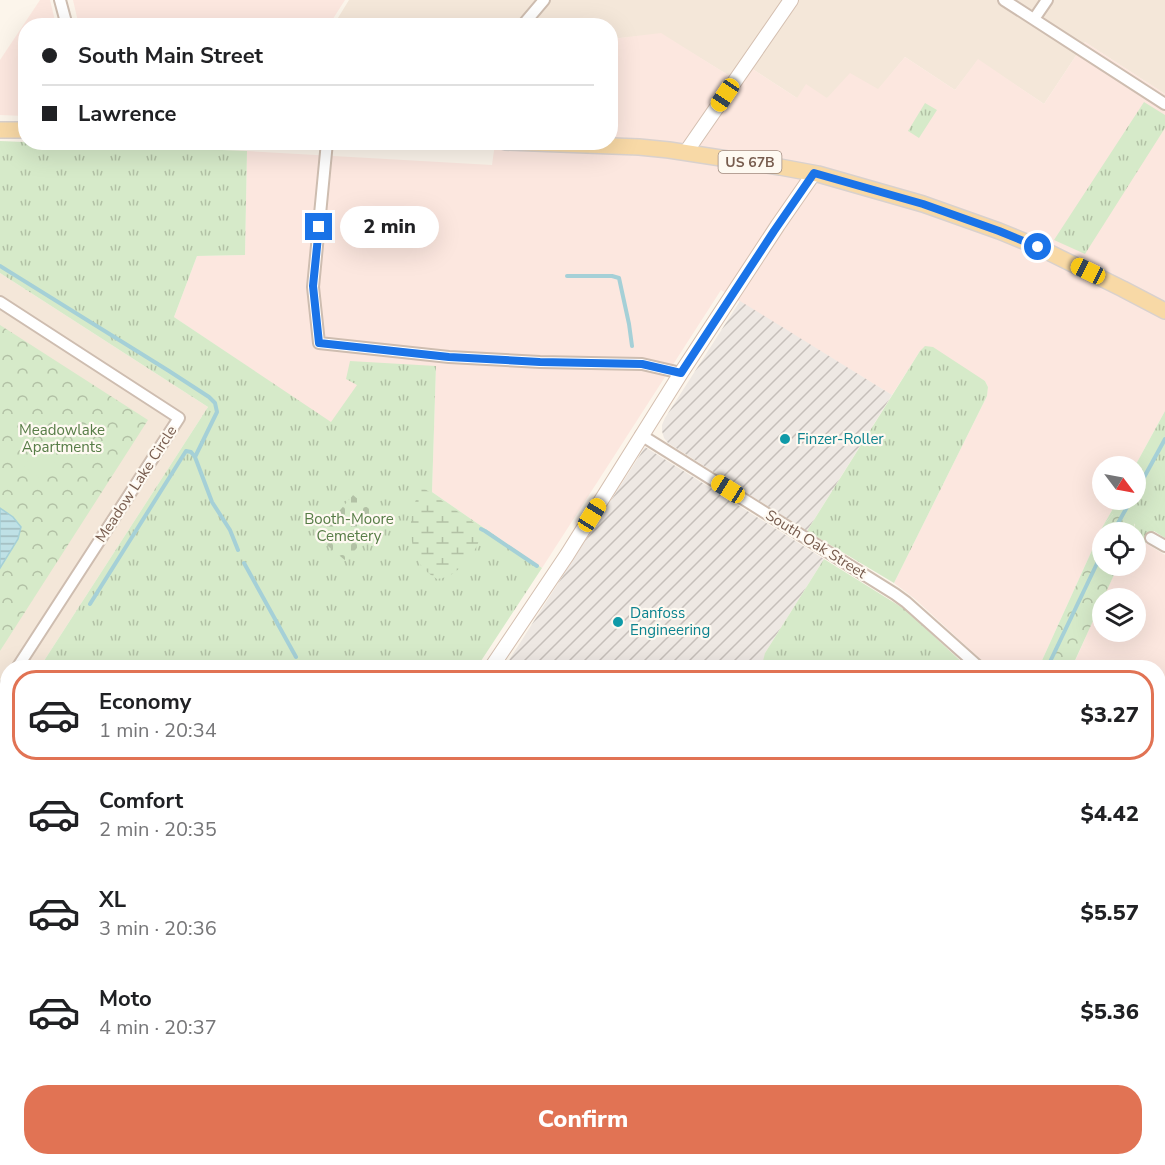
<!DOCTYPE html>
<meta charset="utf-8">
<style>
:root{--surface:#fff;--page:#f6f6f6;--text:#202124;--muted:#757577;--line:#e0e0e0;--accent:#e17354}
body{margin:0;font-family:"Nunito Sans",sans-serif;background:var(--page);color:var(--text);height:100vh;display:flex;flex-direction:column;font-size:22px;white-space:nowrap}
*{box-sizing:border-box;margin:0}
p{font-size:20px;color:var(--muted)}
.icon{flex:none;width:33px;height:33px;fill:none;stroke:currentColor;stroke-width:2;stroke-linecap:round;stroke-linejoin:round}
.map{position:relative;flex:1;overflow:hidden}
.side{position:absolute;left:0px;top:660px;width:1166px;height:506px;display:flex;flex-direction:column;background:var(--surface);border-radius:24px 24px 0 0;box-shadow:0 6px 24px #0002}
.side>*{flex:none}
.banner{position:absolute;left:18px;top:18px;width:600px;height:132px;border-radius:24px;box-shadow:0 6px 24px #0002;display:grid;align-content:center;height:132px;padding:0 24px;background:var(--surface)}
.needle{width:39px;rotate:122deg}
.buttons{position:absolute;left:1092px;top:456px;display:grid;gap:12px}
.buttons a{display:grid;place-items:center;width:54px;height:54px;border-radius:50%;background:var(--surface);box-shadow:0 6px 24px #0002;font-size:30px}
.end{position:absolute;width:27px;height:27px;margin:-14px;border:8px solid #1a73e8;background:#fff;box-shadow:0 0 0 3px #fff}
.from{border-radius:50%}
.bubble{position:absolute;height:42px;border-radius:21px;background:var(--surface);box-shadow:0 6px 24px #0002;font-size:20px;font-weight:800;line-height:42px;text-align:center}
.car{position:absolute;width:18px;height:36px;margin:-18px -9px;border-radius:8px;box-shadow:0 0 4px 2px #0007;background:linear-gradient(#f5c518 24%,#345 0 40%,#f5c518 0 76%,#345 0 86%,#f5c518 0)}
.banner b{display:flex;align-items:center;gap:21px;height:57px;font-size:22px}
.banner b+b{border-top:2px solid var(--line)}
.banner i{width:15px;height:15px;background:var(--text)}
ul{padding:10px 0 0;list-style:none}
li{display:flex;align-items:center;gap:18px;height:90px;margin:0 12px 9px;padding:0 12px;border:3px solid transparent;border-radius:24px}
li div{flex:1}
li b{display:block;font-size:22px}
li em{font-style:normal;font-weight:800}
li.on{border-color:var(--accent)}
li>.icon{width:54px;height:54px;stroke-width:1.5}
.button{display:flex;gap:12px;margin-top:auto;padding:12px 24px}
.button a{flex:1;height:69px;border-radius:24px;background:var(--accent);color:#fff;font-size:24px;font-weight:800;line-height:69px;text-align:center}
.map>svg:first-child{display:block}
</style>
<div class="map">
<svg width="1165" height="1165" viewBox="0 0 1165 1165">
<defs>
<pattern id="industrial-furrows" width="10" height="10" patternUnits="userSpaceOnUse" patternTransform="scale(1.5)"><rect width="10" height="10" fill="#eee8e3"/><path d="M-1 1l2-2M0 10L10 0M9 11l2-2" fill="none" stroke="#c6bfba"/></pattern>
<pattern id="grass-tufts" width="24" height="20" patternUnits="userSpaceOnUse" patternTransform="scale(1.5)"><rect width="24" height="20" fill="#d6eac9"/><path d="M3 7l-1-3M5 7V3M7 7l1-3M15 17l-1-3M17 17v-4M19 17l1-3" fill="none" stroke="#b2c1a5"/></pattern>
<pattern id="forest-crowns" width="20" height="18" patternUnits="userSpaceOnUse" patternTransform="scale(1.5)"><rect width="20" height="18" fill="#d6eac9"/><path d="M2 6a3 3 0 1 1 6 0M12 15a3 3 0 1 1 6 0" fill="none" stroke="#b2c1a5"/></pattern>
<pattern id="wetland-marsh" width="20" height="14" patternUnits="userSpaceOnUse" patternTransform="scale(1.5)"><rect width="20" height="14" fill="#d6eac9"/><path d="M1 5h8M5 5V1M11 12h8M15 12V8" fill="none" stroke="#b2c1a5"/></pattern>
<pattern id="cemetery-stones" width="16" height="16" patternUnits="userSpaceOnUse" patternTransform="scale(1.5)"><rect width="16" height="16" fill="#d6eac9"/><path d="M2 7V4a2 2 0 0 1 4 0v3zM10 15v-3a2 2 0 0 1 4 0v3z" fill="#b2c1a5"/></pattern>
<pattern id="water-rules" width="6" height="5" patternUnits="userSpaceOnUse" patternTransform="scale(1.5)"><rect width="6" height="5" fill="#bfe1e6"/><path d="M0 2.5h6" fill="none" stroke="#a0babd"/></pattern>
</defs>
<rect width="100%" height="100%" fill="#fcf5eb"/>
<!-- residential -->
<path fill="#f4e7d9" d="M349 0H1165V94L1085 42 1044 104 978 60 955 90 905 57 878 90 826 98H797L751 68 728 75 661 34 611 39 610 26H333Z
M0 273 208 407 40 667 8 668 7 718 0 730Z"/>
<!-- commercial -->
<path fill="#fce7df" d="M40 0H50L56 25 26 26 25 116 0 115V60Z
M73 0H345L329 25 79 26Z
M661 33 728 75 751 68 797 98 806 84 827 98 850 73 878 89 905 57 955 90 978 59 1044 104 1085 42 1165 94V411L1135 466H1102V500H1118L1103 526 1039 667H989L915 599 894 583 987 396 988 387 985 381 920 351 892 395 721 290 542 568 432 492 436 366 358 385 331 423 174 317 197 256 245 255 247 151 492 165 495 143 610 142 611 39Z
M1136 537 1165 555V744L1158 747V668H1072L1102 600V632H1136V598H1103L1118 566H1136Z
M1163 794 1165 795V1021L1158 1031V796Z
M190 1158H438L448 1165H186Z
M654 1158H1069L1064 1165H651Z"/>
<!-- industrial -->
<path fill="url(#industrial-furrows)" d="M740 301 892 395 807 531 668 443 664 438 662 431V425L665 418Z
M645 447 824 559 765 653V665L767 667 504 668Z
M7 761V856L0 851V772Z"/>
<!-- education -->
<path fill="#f2e7f9" d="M1070 1158 1157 1165H1064Z"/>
<!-- grass -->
<path fill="url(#grass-tufts)" d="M1144 102 1165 115V128L1085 254 1054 240Z
M925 103 937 110 919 138 908 131Z
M0 141 247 151 245 255 197 256 174 317 331 422 357 385 346 379 350 361 436 366 432 492 542 568 477 667H40L208 407 0 273Z
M925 346 933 347 985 381 988 387 987 396 894 583 807 531 920 351Z
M1165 411V538L1154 531 1146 543 1136 537V532H1133L1135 524 1113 514 1103 526 1118 500H1136L1135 466Z
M824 559 906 610 967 667H767L763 661 765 653Z
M7 718V761L0 772V730Z
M0 851 8 856 7 904 0 915Z
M0 923 8 928 7 1140 0 1135Z
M1165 1024V1126L1158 1141V1034Z
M34 1158H156L151 1165H45Z
M517 1158H604L602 1165H513Z
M1071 1158H1150L1147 1164Z"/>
<!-- forest -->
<path fill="url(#forest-crowns)" d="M0 325 148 420 0 651Z
M1122 508 1130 509C1136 516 1135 523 1133 532H1102V566H1118L1072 667H1039L1103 526 1113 514Z
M1165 1126V1165L1147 1164 1150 1158H1158V1141Z"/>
<!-- wetland -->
<path fill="url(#wetland-marsh)" d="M422 487 480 527C485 543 462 571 447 577 444 578 441 578 437 579 433 576 429 574 425 570 410 555 408 525 414 505 416 499 419 493 422 487Z"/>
<!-- cemetery -->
<path fill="url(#cemetery-stones)" d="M353 495 381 519 346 561 317 537Z"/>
<!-- pitch -->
<path fill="#d6eac9" d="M39 444 58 457 43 480 24 467Z"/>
<!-- water -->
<path fill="url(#water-rules)" stroke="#a5d0d7" stroke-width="1.5" d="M0 508 13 517 21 527 18 539 0 568Z"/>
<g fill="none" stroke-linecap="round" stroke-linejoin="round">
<!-- stream -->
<path stroke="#a5d0d7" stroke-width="4" d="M0 266 169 371 209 397 215 403 217 412 195 457
M567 276H612L619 278 629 324 632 346
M1136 492 1165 439
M481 529 485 531 537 566
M1113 532 1131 500
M244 563 296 657
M90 604 186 451 191 452 195 457 212 502 230 530 238 550
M1047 668 1102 553
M1158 1074 1165 1064
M978 1158 985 1165
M1110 1158 1123 1163 1165 1161
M400 1165V1158
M1083 1165 1089 1158"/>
<defs>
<path id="street" d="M60 0 67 26
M1004 0 1165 104
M1034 19 1047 0
M522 26 544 0
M327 142 313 287 319 343 449 357 540 362 642 364 681 373
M0 302 179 418 17 668
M641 435 895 594 906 602 980 668
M1151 538 1165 546
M0 693 8 682
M1158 786 1165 790
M0 1149 8 1154
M13 1158 24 1165"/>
<path id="secondary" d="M686 152 791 0
M491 668 567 555 681 373 778 225 814 173
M466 1158 477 1165
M171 1165 175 1158"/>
<path id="primary" d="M0 130H26
M505 142 639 147 669 150 780 167 818 174 923 204 999 231 1038 247 1123 289 1165 311
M1158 778 1165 775
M629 1165 631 1158"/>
</defs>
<!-- street casing -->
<use href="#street" stroke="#cebdb0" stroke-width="14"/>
<!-- secondary casing -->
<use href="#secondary" stroke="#d4bfb0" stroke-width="16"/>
<!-- primary casing -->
<use href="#primary" stroke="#d9d1cd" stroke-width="18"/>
<!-- street -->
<use href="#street" stroke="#fff" stroke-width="10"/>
<!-- secondary -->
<use href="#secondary" stroke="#fff" stroke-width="14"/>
<!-- primary -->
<use href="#primary" stroke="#f8d9a6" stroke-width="15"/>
</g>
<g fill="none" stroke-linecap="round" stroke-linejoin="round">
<!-- route -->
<path stroke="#1a73e8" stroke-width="8" d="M319 227 313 286 319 343 449 357 540 362 642 364 681 373 774 231 814 173 923 204 999 231 1038 247"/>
</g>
<!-- markers -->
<g fill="#0f9aa8" stroke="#fef9f1" stroke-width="2">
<circle cx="785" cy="439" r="6"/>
<circle cx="618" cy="622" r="6"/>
</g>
<g text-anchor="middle" stroke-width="4.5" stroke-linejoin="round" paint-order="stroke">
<!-- shield labels -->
<rect fill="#fef9f1" stroke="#a08b7f" stroke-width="1.5" x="718.5" y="151" width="63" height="22" rx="4.5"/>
<g font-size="14" font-weight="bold" fill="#775c4e">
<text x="750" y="167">US 67B</text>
</g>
<!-- park labels -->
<g font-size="15" fill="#567c46" stroke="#fef9f1">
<text x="62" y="435">Meadowlake<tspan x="62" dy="17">Apartments</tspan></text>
<text x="349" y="524">Booth-Moore<tspan x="349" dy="17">Cemetery</tspan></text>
</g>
<!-- culture labels -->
<g font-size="15" fill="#0d838f" stroke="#fef9f1" text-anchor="start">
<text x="797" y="444">Finzer-Roller</text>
<text x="630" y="618">Danfoss<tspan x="630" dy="17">Engineering</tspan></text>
</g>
<!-- street labels -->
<g font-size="15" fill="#775c4e" stroke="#fef9f1">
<text transform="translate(136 484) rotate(-57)" y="5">Meadow Lake Circle</text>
<text transform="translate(816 544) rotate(32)" y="5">South Oak Street</text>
</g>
</g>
</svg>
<div class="buttons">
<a><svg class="needle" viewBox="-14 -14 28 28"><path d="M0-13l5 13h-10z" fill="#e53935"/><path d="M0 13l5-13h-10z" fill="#757577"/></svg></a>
<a><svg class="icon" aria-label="locate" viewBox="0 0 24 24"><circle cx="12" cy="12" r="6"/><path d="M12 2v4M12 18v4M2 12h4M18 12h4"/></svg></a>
<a><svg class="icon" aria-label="layers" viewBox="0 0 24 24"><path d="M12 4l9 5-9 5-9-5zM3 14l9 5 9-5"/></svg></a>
</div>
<i class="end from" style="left:1038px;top:247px"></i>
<i class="end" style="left:319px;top:227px"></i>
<div class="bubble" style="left:340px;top:206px;width:99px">2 min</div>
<i class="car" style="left:725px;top:95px;rotate:214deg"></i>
<i class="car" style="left:1088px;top:271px;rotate:296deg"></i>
<i class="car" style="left:728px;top:489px;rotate:302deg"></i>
<i class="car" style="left:592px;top:515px;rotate:32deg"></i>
<div class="banner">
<b><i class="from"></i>South Main Street</b>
<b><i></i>Lawrence</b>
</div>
<section class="side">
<ul>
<li class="on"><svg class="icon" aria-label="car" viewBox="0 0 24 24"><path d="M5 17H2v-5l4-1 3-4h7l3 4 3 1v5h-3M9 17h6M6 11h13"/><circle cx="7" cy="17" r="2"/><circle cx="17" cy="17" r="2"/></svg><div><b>Economy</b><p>1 min · 20:34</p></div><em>$3.27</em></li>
<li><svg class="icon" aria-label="car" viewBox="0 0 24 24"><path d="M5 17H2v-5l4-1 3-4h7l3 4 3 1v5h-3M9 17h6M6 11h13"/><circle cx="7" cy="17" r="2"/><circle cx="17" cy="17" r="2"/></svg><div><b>Comfort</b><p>2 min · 20:35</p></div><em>$4.42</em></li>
<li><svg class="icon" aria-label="car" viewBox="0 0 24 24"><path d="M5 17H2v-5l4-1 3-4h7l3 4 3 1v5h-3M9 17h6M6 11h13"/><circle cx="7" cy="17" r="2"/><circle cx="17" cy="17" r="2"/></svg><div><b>XL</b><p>3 min · 20:36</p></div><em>$5.57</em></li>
<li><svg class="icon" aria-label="car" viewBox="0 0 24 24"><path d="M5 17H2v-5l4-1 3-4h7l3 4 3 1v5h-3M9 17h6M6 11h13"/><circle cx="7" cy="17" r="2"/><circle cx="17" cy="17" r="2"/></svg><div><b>Moto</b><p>4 min · 20:37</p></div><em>$5.36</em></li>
</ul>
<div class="button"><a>Confirm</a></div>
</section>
</div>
